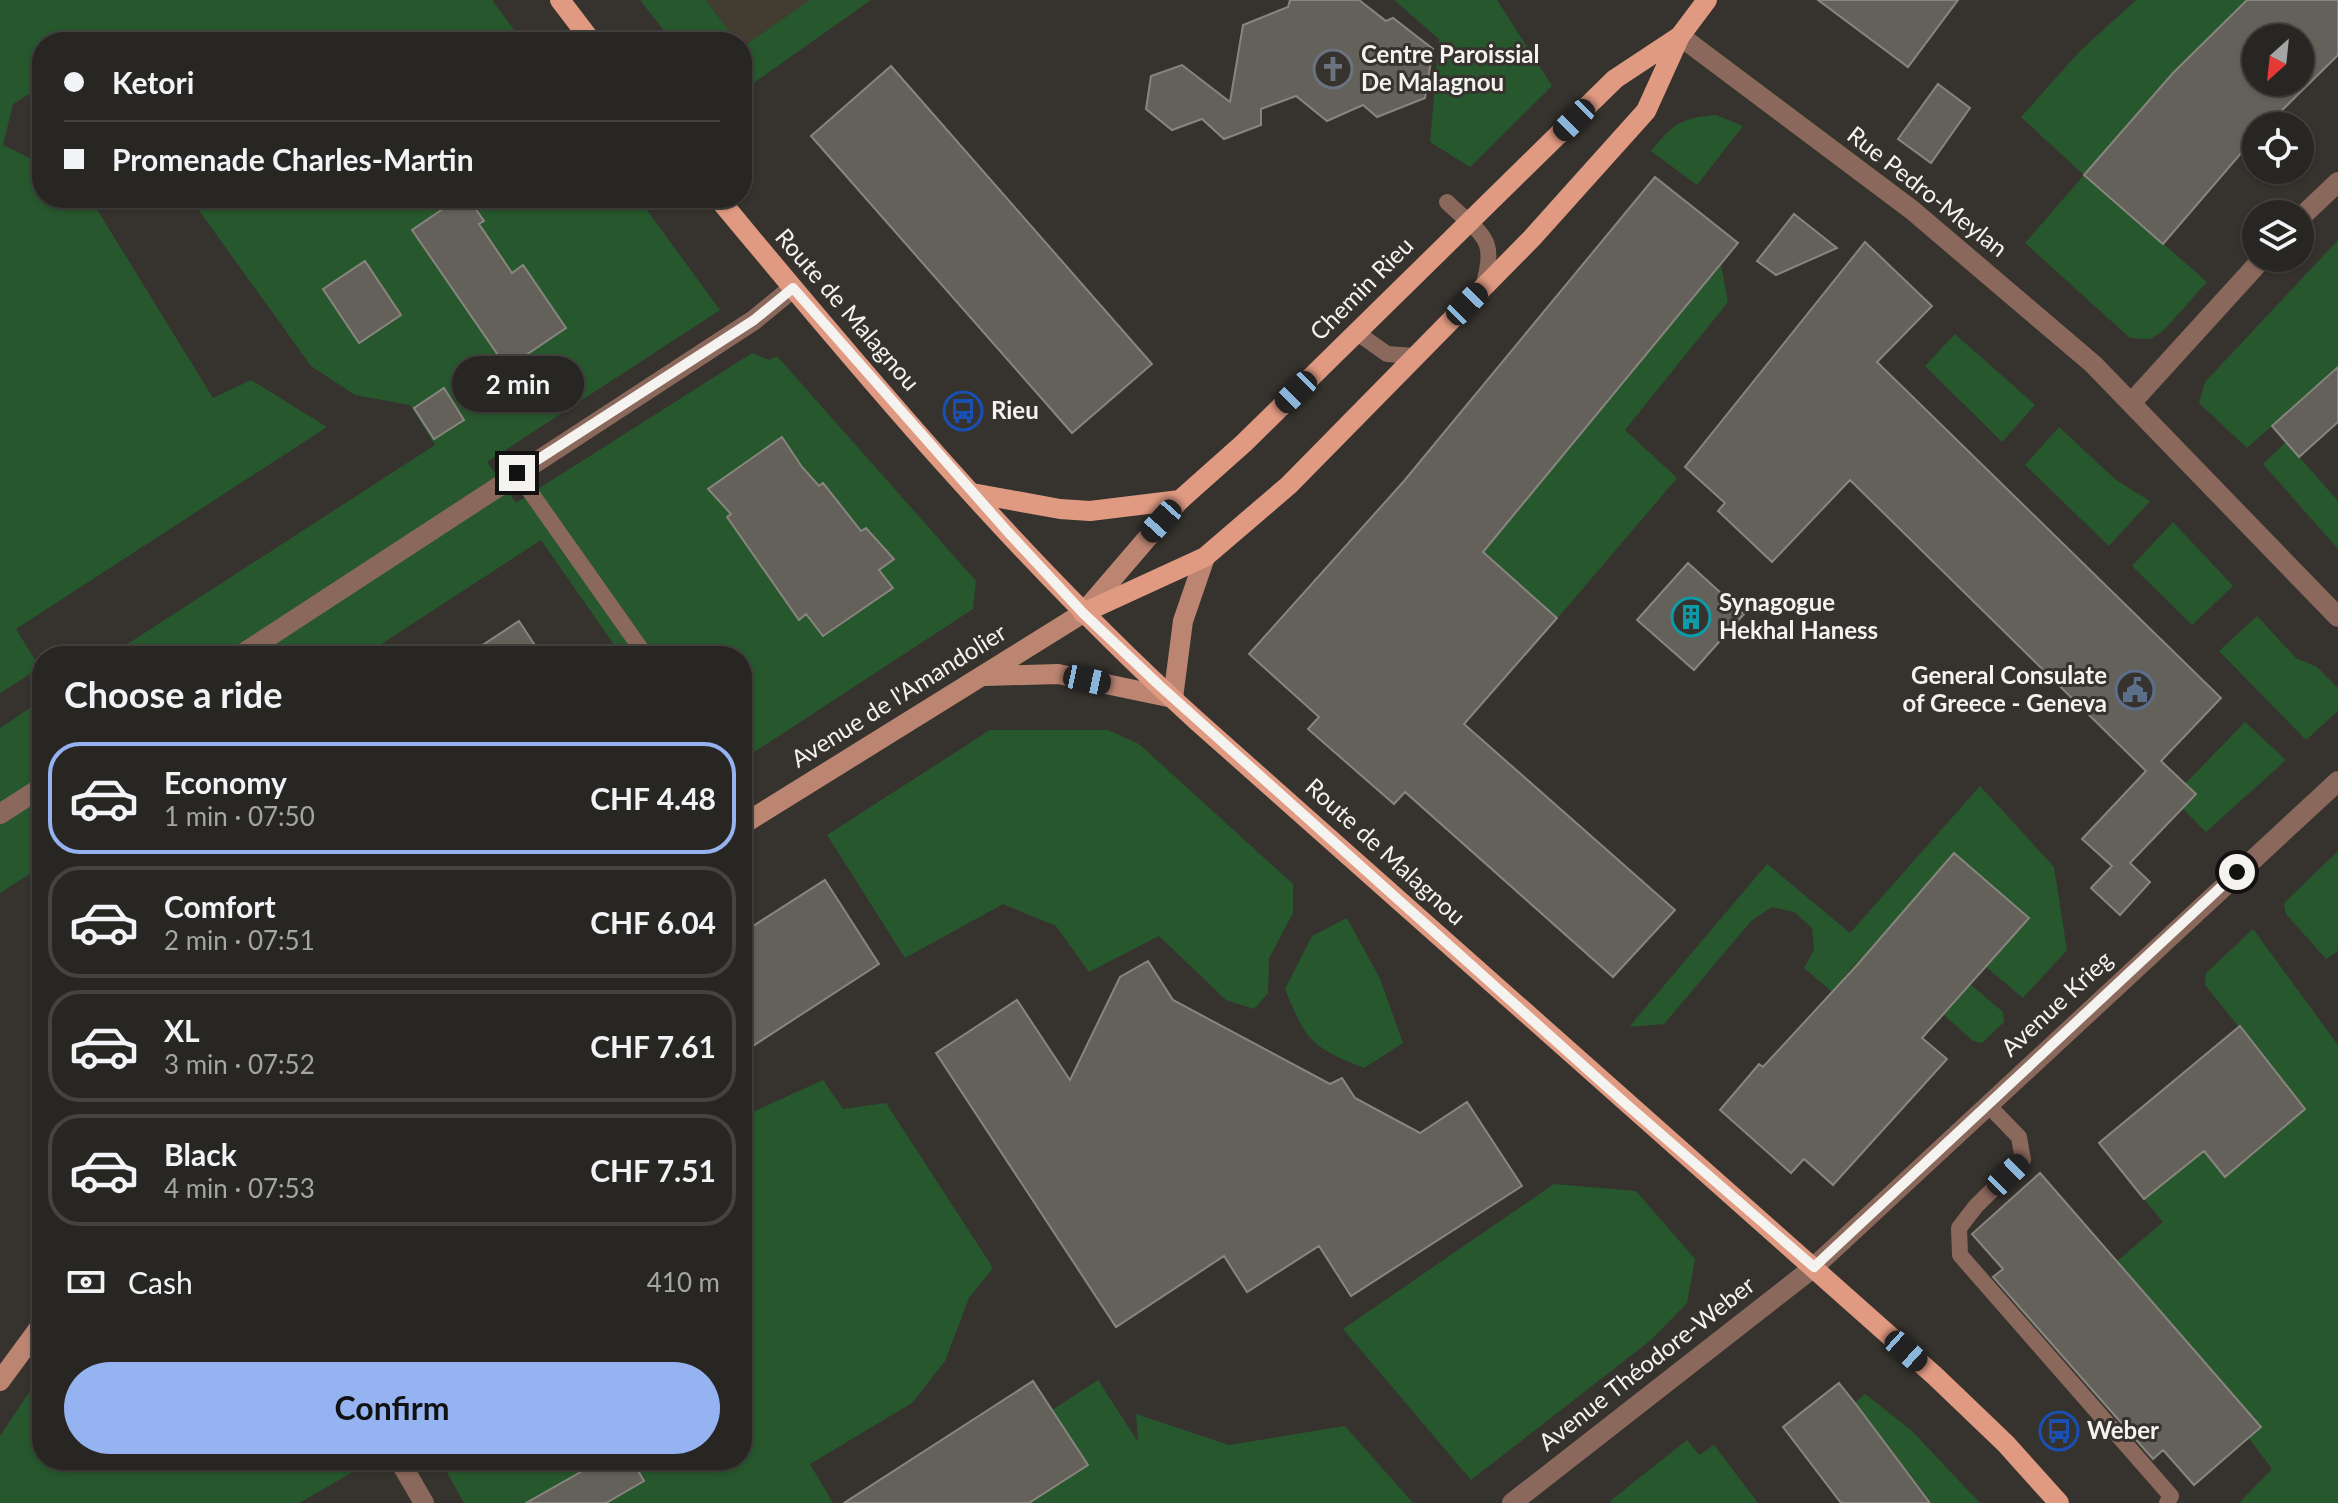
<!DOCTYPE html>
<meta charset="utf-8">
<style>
:root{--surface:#282622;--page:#34322f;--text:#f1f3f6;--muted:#a5a5a5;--line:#444340;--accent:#95b2f1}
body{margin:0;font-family:Lato,sans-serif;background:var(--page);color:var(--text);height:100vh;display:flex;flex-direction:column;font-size:30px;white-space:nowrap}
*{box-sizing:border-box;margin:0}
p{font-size:26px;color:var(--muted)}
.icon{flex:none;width:44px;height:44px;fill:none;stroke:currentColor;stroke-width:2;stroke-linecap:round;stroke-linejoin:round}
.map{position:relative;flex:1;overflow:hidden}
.details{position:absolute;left:32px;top:646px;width:720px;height:824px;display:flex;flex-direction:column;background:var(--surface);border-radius:32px;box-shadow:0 2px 6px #0004,0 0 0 2px var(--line)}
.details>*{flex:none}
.banner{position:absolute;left:32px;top:32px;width:720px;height:176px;border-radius:32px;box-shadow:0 2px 6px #0004,0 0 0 2px var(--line);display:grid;align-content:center;height:176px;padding:0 32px;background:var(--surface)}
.needle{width:52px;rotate:207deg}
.tools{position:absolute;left:2242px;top:24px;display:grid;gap:16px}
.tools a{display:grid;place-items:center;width:72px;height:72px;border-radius:50%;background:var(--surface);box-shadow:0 2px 6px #0004,0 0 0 2px var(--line);font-size:40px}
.end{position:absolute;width:36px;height:36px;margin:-18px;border:10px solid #f5f3f0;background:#111;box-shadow:0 0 0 4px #111}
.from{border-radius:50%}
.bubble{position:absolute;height:56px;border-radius:28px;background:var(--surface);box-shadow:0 2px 6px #0004,0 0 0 2px var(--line);font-size:26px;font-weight:700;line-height:56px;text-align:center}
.car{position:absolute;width:24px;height:48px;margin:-24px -12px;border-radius:10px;box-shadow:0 0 6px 2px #0007;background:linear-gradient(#222 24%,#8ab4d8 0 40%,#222 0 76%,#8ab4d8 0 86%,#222 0)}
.banner b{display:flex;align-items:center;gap:28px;height:76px;font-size:30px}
.banner b+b{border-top:2px solid var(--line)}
.banner i{width:20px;height:20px;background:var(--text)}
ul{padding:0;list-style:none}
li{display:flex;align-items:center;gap:24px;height:112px;margin:0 16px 12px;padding:0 16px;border:4px solid var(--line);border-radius:32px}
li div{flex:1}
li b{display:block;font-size:30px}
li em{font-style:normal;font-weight:700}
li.selected{border-color:var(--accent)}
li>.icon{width:72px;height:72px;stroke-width:1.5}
h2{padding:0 32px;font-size:36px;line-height:96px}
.pay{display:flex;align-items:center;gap:20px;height:88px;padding:0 32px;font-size:30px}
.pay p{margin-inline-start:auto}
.button{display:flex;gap:16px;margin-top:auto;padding:16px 32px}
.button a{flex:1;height:92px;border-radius:48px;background:var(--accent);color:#111;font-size:32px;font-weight:700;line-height:92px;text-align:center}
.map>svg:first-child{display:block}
</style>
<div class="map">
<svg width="2338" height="1503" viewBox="0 0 2338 1503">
<rect width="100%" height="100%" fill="#36332e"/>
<!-- built -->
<path fill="#423c31" d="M706 0H810L742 47V42H737Z"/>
<!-- green -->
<path fill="#27572d" d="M0 0H492L523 42H42V86L13 104 3 145 42 164V198H90L213 398 251 380 327 427 16 629 40 668 0 693Z
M640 0H706L737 42H673Z
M810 0H871L742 91V47Z
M1394 0H1497L1552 86 1470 167 1430 142 1439 39Z
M2136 0H2247L2173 73 2085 175 2207 282 2162 332 2150 339 2130 338 2025 243 2084 175 2021 117 2080 51Z
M1716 115 1743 126 1697 185 1651 151C1673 124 1681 118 1716 115Z
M190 198H638L720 310 487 462 516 503 752 353 769 360 777 356 976 581 973 609 742 760V656H622L541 540 363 656H109L435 445 410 405 355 395 311 366Z
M2338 240V367L2247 448 2199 403 2205 382Z
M1721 265 1728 302 1625 430 1677 478 1557 619 1483 552Z
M1955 334 2035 405 2002 442 1925 366Z
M2059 427 2116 480 2150 501 2109 546 2025 465Z
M2286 442 2338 501V549L2263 464Z
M2173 522 2233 586 2192 625 2132 566Z
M2257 616 2296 658 2317 667 2338 688V711L2306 740 2219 651Z
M42 700V866L0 893V728Z
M2245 722 2286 760 2206 832 2182 808 2185 784Z
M990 730H1108L1139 744 1293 884V913L1269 958 1268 993 1254 1009 1226 1000 1159 936 1089 972 1056 926 1003 904 905 958 827 835Z
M1980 786 2054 867 2067 950 2023 998 1985 966 2028 918 1954 853 1871 950 1863 969 1856 963 1843 978 1849 985 1838 997 1804 968 1814 950 1812 928 1794 912 1772 907 1752 920 1664 1024 1629 1027 1767 864 1850 933Z
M2338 851V951L2326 959 2286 914 2284 903Z
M1347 918 1380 979 1403 1043 1364 1068C1310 1046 1307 1042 1285 989L1312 936Z
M2253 929 2338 1045V1503H2239L2272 1469 2116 1262 2163 1222 2144 1199 2172 1176 2171 1110 2225 1176 2305 1109 2205 985 2206 973Z
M1970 984 2003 1012 2004 1022 1982 1043 1973 1041 1943 1014Z
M823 1080 843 1109 886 1103 993 1268 969 1298 945 1361 912 1403 810 1464 833 1503H464L440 1460H742V1117Z
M1554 1184 1636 1191 1695 1259 1687 1303 1651 1340 1471 1480 1343 1329Z
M42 1373V1460H355L351 1473 299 1503H0V1436Z
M1098 1380 1138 1442 1136 1414 1229 1445 1345 1426 1413 1503H1029L1088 1465 1052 1410Z
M1865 1394 1911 1430 1980 1503H1932L1855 1403Z
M1687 1440 1699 1455 1714 1445 1758 1503H1612L1610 1501Z"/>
<!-- building -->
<path fill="#64615b" stroke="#88857e" stroke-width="2" fill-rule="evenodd" d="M1290 0H1359L1386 21 1393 18 1433 49 1425 98 1377 117 1363 105 1327 121 1296 96 1261 109V125L1224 139 1202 119 1172 130 1146 109 1151 76 1182 65 1230 102 1243 25 1288 7Z
M1818 0H1958L1908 67Z
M2247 0H2338V55L2266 126H2256V136L2163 244 2084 175 2173 73ZM2256 38H2300V82H2256Z
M891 66 1152 364 1072 433 811 136Z
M1938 84 1970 108 1931 163 1898 139Z
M1655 177 1738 243 1483 552 1557 618 1464 724 1675 910 1613 977 1405 792 1394 804 1308 729 1319 717 1249 654 1404 481Z
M459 198H468L484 221 479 224 512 273 523 265 566 328 507 368 412 230Z
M1794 214 1837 248 1776 275 1757 261Z
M1865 242 1932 306 1877 362 2221 698 2161 761 2196 794 2130 863 2150 882 2120 915 2091 888 2112 866 2082 839 2146 771 1850 480 1772 562 1718 511 1725 503 1685 467Z
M365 261 401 315 359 343 323 289Z
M2338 367V422L2299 457 2272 426Z
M444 388 464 420 434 439 414 408Z
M782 437 802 467 819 486 823 483 861 531 866 528 894 559 879 570 893 588 823 636 806 614 799 620 727 517 731 514 708 489Z
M1688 563 1744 614 1694 670 1637 620Z
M519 621 542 656H466Z
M1954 853 2029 918 1922 1038 1947 1059 1833 1185 1804 1159 1791 1173 1720 1110 1759 1064 1763 1067 1858 964Z
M825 880 879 964 742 1053V933Z
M1148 961 1173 1000 1330 1084 1342 1078 1355 1098 1420 1133 1467 1102 1522 1186 1351 1296 1319 1246 1247 1292 1224 1256 1116 1327 936 1053 1017 1000 1070 1080 1120 977Z
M2240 1026 2305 1109 2225 1177 2204 1151 2144 1199 2099 1143Z
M2040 1173 2261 1427 2194 1485 2163 1450 2153 1459 1993 1277 2003 1269 1972 1234Z
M1033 1381 1088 1465 1029 1503H844Z
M1839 1383 1855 1403 1930 1503H1841L1783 1427Z
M602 1460H632L644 1481 606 1503H526Z"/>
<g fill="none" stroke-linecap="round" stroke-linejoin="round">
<!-- service -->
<path stroke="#8b685c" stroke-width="16" d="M1447 202C1482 236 1498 236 1483 287
M1356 332 1387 354 1415 356
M517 473 646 656
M1988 1105 2019 1137 2023 1160 1976 1206 1959 1228 1960 1255 2171 1496 2167 1503"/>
<!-- minor -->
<path stroke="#8b685c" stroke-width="20" d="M1680 36 1912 210 2093 364 2338 617
M2300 218 2338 182
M2132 402 2263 258
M239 656 754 320 793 288
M0 814 42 787
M399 1460 424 1503"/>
<!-- tertiary -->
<path stroke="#8b685c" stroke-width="20" d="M1512 1503 1814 1267 2338 781"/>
<!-- secondary -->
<path stroke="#bc8572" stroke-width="20" d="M985 676 1058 674 1173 698 1183 621 1205 557
M742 825 1083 613 1180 500
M0 1381 42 1324"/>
<!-- primary -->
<path stroke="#e19a82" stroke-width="20" d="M560 0 592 42
M718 198C869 380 1022 562 1197 721L1935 1376 2006 1444 2059 1503
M972 493 1060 509 1090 511 1180 500 1244 443 1615 79 1680 36
M1083 613 1205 557 1289 485 1532 238 1646 111 1680 36 1707 0"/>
</g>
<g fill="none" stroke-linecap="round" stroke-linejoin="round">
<!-- route -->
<path stroke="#f5f3f0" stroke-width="10" d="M517 473 754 320 793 288 1007 531 1083 613 1160 686 1625 1103 1814 1267 2237 872"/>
</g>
<!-- icons -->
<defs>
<symbol id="church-ring" viewBox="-11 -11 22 22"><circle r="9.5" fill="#36332e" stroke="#6b7280" stroke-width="1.5"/><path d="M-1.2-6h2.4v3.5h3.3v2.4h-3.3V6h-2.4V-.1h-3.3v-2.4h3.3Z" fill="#6b7280"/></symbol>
<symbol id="bus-ring" viewBox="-11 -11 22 22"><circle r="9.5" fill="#36332e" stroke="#1a4fb4" stroke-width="1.5"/><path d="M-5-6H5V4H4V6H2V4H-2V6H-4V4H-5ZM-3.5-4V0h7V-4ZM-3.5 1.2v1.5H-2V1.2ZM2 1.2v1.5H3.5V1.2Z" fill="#1a4fb4"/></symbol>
<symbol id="building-ring" viewBox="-11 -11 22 22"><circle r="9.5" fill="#36332e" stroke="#0f9aa8" stroke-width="1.5"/><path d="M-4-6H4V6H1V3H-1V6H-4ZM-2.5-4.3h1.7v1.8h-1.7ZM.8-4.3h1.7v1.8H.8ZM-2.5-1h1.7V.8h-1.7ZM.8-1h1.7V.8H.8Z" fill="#0f9aa8"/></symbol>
<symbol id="civic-ring" viewBox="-11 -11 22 22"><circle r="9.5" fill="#36332e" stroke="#5c6f8a" stroke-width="1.5"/><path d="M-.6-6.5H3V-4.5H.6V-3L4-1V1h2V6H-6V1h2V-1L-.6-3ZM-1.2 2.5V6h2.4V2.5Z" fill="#5c6f8a"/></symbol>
</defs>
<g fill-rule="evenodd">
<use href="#church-ring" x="1311" y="47" width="44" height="44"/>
<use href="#bus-ring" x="941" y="389" width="44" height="44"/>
<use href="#building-ring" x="1669" y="595" width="44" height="44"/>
<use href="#civic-ring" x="2113" y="668" width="44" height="44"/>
<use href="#bus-ring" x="2037" y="1409" width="44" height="44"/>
</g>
<g text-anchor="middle" stroke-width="6" stroke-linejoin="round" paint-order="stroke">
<!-- poi labels -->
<g font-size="24" font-weight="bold" fill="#f5f3f0" stroke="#36332e" text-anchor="start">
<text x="1361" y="63">Centre Paroissial<tspan x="1361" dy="28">De Malagnou</tspan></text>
<text x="991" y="419">Rieu</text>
<text x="1719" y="611">Synagogue<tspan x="1719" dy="28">Hekhal Haness</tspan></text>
<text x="2107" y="684" text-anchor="end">General Consulate<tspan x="2107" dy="28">of Greece - Geneva</tspan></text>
<text x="2087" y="1439">Weber</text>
</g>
<!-- street labels -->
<g font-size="24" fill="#f5f3f0" stroke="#36332e">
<text transform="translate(1927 192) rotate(38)" y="8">Rue Pedro-Meylan</text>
<text transform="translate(1362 289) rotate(-45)" y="8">Chemin Rieu</text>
<text transform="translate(847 310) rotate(49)" y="8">Route de Malagnou</text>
<text transform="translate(899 696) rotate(-32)" y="8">Avenue de l'Amandolier</text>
<text transform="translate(1385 852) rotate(42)" y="8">Route de Malagnou</text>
<text transform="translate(2057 1004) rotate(-43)" y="8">Avenue Krieg</text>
<text transform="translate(1647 1364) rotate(-38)" y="8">Avenue Théodore-Weber</text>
</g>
</g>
</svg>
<div class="tools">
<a><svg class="needle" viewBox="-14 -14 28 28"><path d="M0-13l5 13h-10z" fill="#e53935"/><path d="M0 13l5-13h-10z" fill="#a5a5a5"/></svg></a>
<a><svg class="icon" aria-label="locate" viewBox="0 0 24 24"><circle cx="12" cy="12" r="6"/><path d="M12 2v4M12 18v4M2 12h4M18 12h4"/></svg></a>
<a><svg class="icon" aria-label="layers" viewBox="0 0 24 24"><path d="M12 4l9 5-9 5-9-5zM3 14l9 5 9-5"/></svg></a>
</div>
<i class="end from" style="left:2237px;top:872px"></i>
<i class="end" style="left:517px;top:473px"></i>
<div class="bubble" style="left:452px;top:356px;width:132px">2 min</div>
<i class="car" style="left:1574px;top:120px;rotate:225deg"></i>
<i class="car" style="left:1467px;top:304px;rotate:44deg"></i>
<i class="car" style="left:1296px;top:392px;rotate:225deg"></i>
<i class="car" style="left:1161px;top:521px;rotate:222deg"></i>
<i class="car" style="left:1087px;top:680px;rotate:102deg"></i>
<i class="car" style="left:2008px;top:1175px;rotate:46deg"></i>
<i class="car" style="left:1906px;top:1351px;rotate:132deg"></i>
<div class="banner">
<b><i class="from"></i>Ketori</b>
<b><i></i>Promenade Charles-Martin</b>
</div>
<section class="details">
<h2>Choose a ride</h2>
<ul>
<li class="selected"><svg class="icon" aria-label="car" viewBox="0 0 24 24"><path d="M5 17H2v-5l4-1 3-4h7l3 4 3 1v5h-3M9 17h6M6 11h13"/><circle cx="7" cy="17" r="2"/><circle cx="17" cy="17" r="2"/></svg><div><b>Economy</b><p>1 min · 07:50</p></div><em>CHF 4.48</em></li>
<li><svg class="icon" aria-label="car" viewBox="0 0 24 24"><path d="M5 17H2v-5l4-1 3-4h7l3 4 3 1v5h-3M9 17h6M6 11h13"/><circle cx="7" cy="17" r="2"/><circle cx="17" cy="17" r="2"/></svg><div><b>Comfort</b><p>2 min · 07:51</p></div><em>CHF 6.04</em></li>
<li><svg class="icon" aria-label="car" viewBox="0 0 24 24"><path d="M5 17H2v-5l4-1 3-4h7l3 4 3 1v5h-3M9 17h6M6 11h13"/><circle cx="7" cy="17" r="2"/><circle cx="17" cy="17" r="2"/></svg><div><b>XL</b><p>3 min · 07:52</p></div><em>CHF 7.61</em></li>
<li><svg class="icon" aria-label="car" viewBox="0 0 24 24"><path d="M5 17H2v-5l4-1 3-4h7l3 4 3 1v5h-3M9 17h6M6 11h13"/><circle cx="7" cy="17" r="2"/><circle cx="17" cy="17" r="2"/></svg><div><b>Black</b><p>4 min · 07:53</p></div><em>CHF 7.51</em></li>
</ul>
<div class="pay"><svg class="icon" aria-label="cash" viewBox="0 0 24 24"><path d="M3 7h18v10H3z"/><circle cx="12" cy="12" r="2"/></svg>Cash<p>410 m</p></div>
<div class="button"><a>Confirm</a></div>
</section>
</div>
